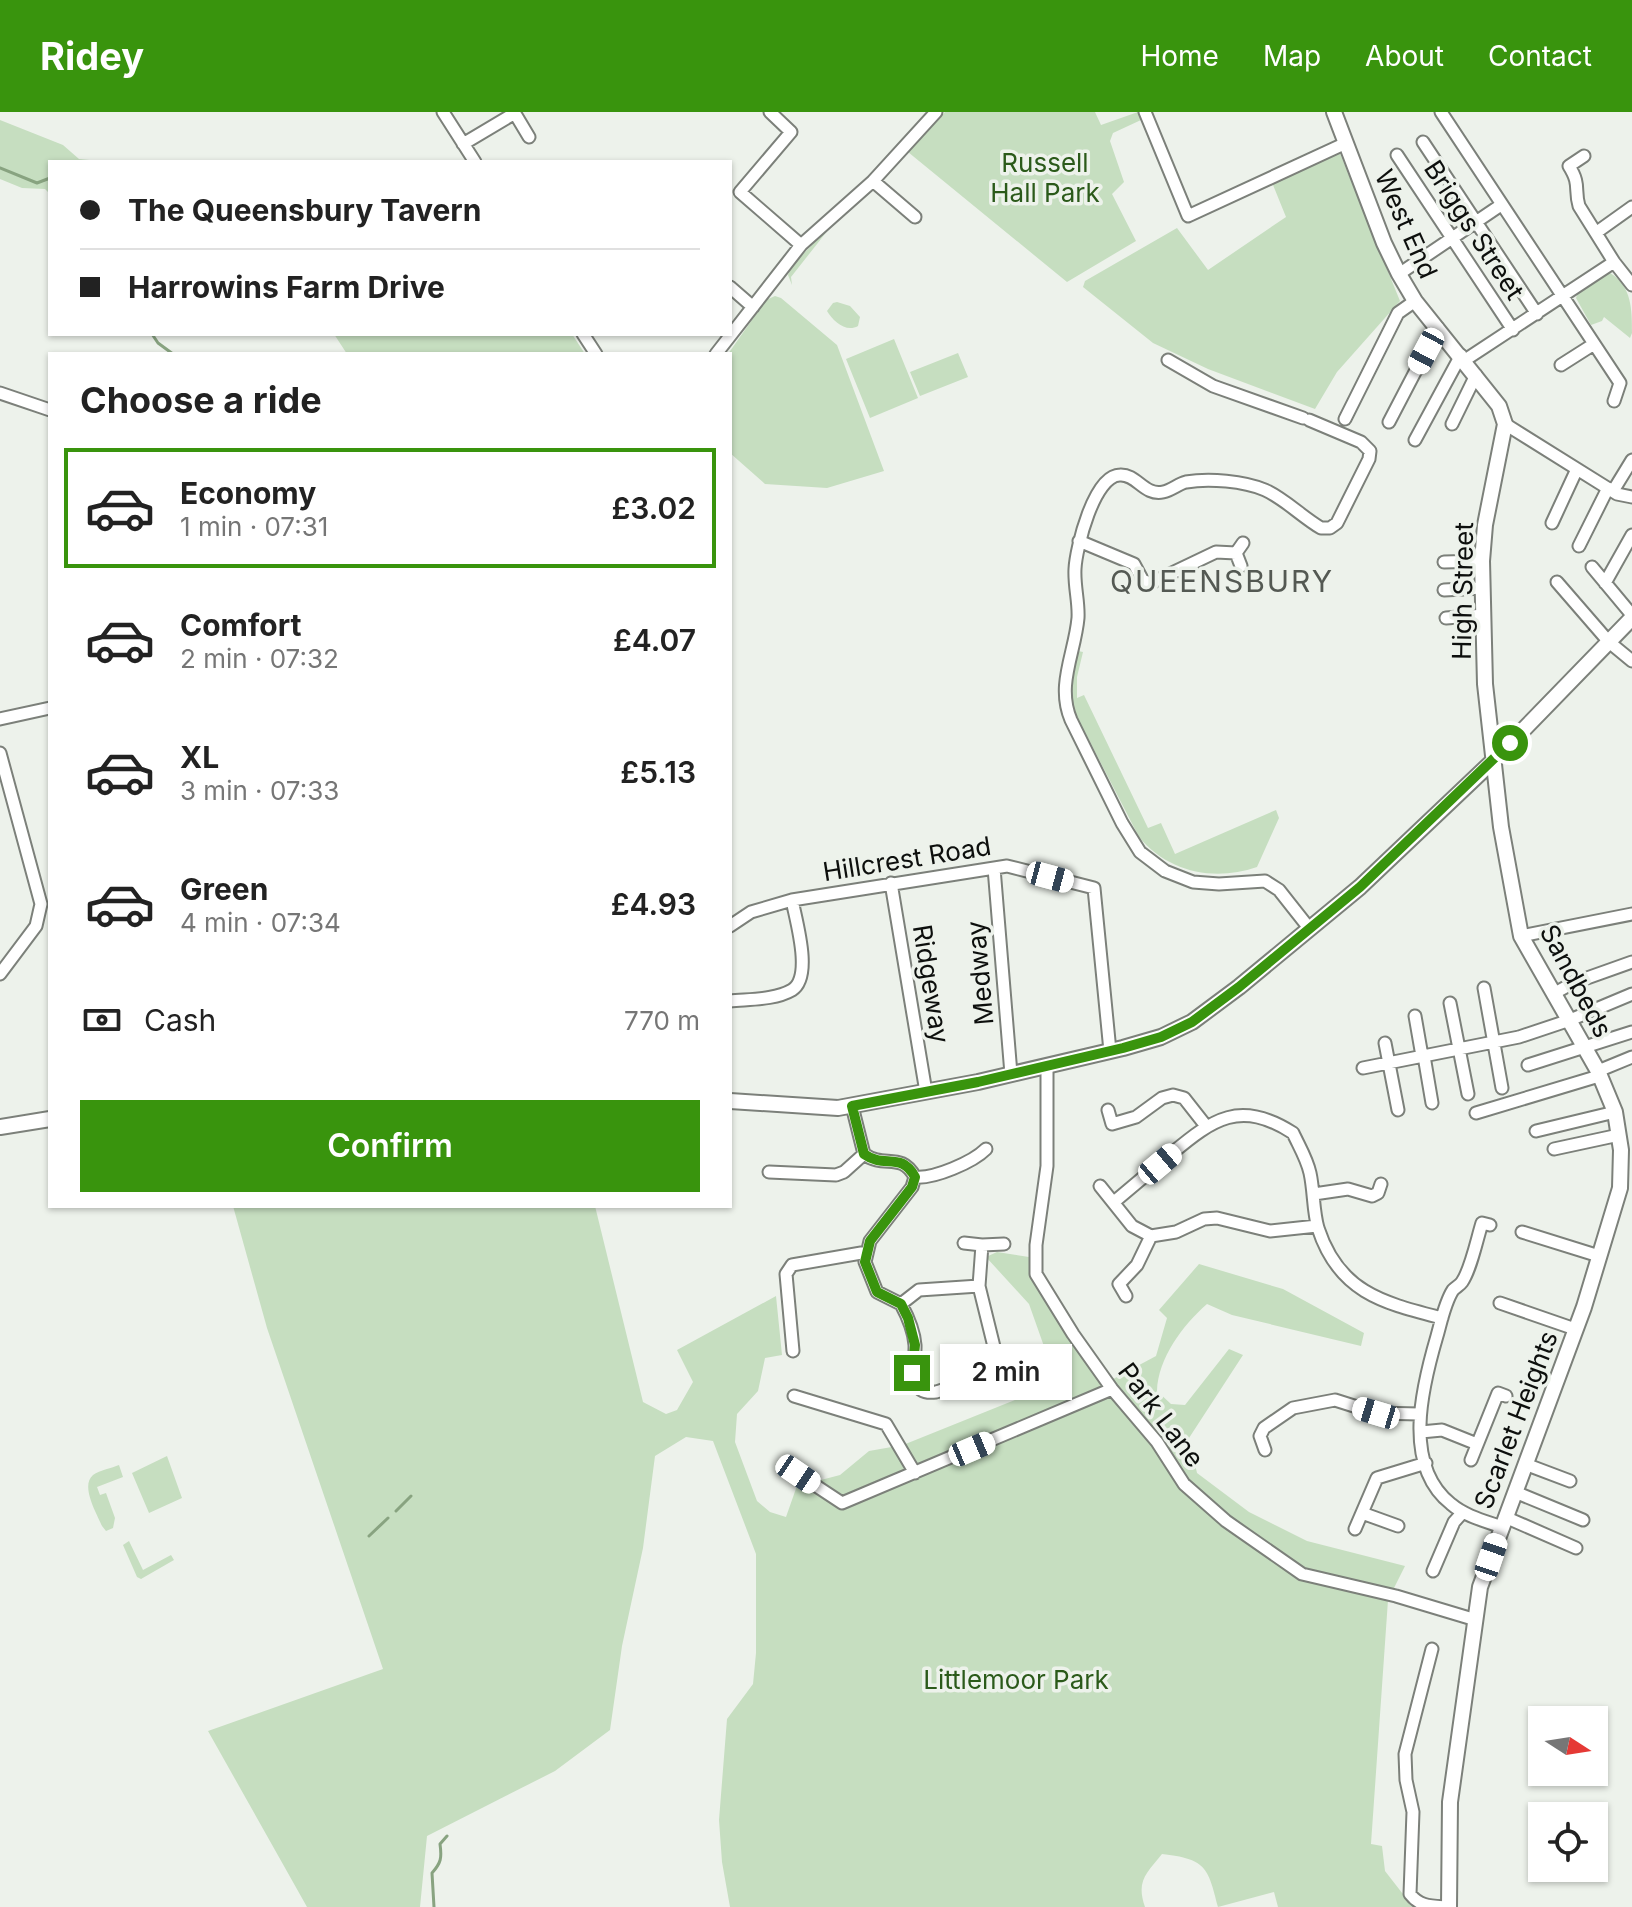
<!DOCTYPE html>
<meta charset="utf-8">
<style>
:root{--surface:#fff;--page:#f2f2f2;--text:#222;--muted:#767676;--line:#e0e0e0;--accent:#39940d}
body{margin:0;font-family:Inter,sans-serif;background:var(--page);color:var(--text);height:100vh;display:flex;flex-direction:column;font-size:30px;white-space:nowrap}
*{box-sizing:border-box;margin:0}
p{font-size:26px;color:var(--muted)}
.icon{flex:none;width:44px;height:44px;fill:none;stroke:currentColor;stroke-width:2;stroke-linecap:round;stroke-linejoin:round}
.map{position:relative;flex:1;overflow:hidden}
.sheet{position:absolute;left:48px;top:240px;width:684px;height:856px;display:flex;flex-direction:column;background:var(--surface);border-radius:0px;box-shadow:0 2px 6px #0004}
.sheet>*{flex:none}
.guide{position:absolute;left:48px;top:48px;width:684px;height:176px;border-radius:0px;box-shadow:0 2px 6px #0004;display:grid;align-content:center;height:176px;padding:0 32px;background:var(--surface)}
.needle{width:52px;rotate:102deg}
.fabs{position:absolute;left:1528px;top:1594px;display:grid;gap:16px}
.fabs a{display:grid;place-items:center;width:80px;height:80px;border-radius:0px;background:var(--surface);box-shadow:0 2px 6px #0004;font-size:40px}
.end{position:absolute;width:36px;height:36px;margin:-18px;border:10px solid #39940d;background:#fff;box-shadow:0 0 0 4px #fff}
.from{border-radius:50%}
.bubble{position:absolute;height:56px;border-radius:0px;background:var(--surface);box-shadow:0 2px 6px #0004;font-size:26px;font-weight:600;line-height:56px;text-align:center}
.car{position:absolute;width:24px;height:48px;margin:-24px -12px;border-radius:10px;box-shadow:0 0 6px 2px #0007;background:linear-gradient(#fff 24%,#345 0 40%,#fff 0 76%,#345 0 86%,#fff 0)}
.guide b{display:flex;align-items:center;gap:28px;height:76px;font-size:30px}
.guide b+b{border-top:2px solid var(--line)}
.guide i{width:20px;height:20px;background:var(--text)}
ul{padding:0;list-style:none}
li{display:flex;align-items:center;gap:24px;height:120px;margin:0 16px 12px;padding:0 16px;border:4px solid transparent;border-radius:0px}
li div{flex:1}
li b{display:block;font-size:30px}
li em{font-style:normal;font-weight:600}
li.on{border-color:var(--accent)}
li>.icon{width:72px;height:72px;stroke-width:1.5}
h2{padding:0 32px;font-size:36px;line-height:96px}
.pay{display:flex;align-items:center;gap:20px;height:88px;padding:0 32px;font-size:30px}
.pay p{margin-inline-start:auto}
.button{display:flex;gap:16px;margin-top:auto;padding:16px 32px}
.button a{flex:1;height:92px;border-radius:0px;background:var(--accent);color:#fff;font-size:32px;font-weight:600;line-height:92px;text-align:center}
header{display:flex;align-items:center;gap:48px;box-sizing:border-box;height:112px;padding:0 40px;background:var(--accent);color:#fff}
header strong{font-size:38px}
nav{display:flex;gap:44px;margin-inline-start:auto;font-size:28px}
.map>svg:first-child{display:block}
</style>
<header>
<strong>Ridey</strong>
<nav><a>Home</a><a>Map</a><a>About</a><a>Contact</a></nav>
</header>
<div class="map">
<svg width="1632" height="1795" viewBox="0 0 1632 1795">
<rect width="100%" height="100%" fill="#edf2eb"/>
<!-- green -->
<path fill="#c6dec0" d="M945 0H1095L1101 13 1138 0 1141 8 1113 21 1110 29 1124 70 1112 82 1136 129 1067 170 908 40Z
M0 8 63 33 79 47 111 50H50V82L45 77 22 76 0 67Z
M1339 39 1400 189 1337 260 1315 297 1208 257 1153 231 1083 175 1085 169 1177 116 1208 158 1286 105 1271 68Z
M832 113 791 165 792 173 788 163 791 154Z
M1610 161C1632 174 1632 198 1632 221L1630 226 1604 205 1602 209 1591 213 1576 186 1578 181Z
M775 184 781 186 837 233 884 359 827 376 765 372 730 341V242H728L766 188Z
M837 190 850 194 860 205 858 214C846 221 833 209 827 199L833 191Z
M334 222H572L585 242H347Z
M894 227 918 286 870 306 846 247Z
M958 241 968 265 920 284 910 260Z
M1078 539 1083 540 1077 565V586L1084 583 1148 716 1161 711 1175 742 1276 698 1279 706 1257 755C1214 770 1168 760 1139 725L1074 599 1071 576Z
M233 1094H595L643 1290 666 1302 677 1298 693 1270 677 1238 776 1184 782 1243 765 1246 758 1279 737 1302 735 1330 757 1389 770 1400 786 1405 799 1368H821L840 1363 869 1339 903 1333 1057 1271 1029 1192 986 1145 997 1140 1029 1145C1028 1172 1085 1246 1102 1273L1156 1244 1167 1206 1159 1198 1199 1152 1283 1177 1364 1221 1361 1234 1232 1203 1207 1192C1183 1213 1158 1246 1157 1279L1171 1292 1185 1293 1229 1237 1243 1243 1189 1326 1197 1361 1249 1400 1307 1429 1405 1454 1388 1488 1371 1732 1382 1734 1385 1759 1413 1795H1278L1274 1780 1218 1795C1208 1754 1205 1747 1162 1742 1146 1762 1136 1769 1145 1795H730L722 1750 719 1708 727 1607 753 1572 756 1541V1442L713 1329 686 1325 655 1344 643 1436 622 1534 610 1618 555 1659 427 1724 420 1795H307L208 1619 383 1557 267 1216Z
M167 1344 182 1386 149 1401 132 1361Z
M119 1353 123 1365 97 1375 100 1383 106 1381 115 1406 113 1416 106 1419 102 1414C97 1402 80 1374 93 1363 100 1358 112 1356 119 1353Z
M129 1429 143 1458 171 1443 174 1448 141 1467 137 1465 123 1433Z"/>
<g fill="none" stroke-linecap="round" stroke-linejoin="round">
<!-- stream -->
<path stroke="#88a380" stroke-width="3" d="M0 56 37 71 50 66
M152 222 158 231 173 242
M396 1399 411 1384
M369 1424 388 1406
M434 1795 432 1761C441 1751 442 1746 440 1732L447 1724"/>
<defs>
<path id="minor" d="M443 0 475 50
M514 0 529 25
M770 0 791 20 740 80 801 133
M1145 0 1188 104 1346 31
M1441 0 1620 271 1614 289
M1423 30 1537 202
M463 32 515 1
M1397 43 1513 218
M1584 44 1569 54C1581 73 1574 77 1579 94L1614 150 1632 173
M873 69 915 105
M1597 120 1632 95
M1399 162 1501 93
M730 175 753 195
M583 222 596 242
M716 242 801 133 873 69 936 0
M1168 248 1213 274 1303 306
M1465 248 1614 150
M1561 253 1594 232
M0 281 50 298
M1345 307 1398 201 1415 189
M1309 308 1361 330 1370 339 1369 347 1337 411 1330 416H1321C1302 405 1285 387 1265 378 1244 369 1209 366 1186 370 1178 372 1172 378 1163 380 1144 384 1137 362 1120 363 1094 363 1076 436 1075 457 1074 474 1079 490 1078 506 1075 541 1056 573 1071 608L1122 711 1140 740 1165 759 1193 770 1219 772 1265 769 1279 778 1309 816
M1389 310 1438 216
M1452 312 1476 263
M1505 312 1617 382 1632 385
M1415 328 1461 243
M1613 379 1632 348
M1552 411 1577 357
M1079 429 1134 452 1142 467 1149 472 1216 440 1236 441 1241 454
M1579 434 1608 376
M1236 441 1243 431
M1444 450 1482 449
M1592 455 1632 503
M1557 470 1609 530 1632 549
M1605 471 1632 423
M1444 478 1483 476
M1446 506 1484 503
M0 607 50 596
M0 641 41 792 36 814 0 862
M994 756 1011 962
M891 771 926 980
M730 814 751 800 792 788 1007 754 1094 776 1110 939
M1521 824 1632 802
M1484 876 1502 976
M1553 882 1573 871 1632 850
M730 889C749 887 775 888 792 878 813 865 796 809 792 788
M1450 891 1468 982
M1415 904 1422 944
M1385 931 1398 998
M1424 944 1432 991
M1047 953V1054L1036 1133V1162L1073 1222 1112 1277 1157 1330 1184 1372 1226 1409 1302 1462 1396 1484 1476 1508
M1528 953 1632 920
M1363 956 1519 925 1570 908 1632 882
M1598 959 1632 945
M852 994 864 1042C884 1057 901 1039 915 1065L912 1075 870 1129 865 1150 877 1180 901 1192 919 1178 979 1174 998 1251C984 1258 950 1277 936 1280 905 1284 916 1249 915 1233 914 1218 908 1205 901 1192
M1108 998 1112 1012 1136 1005 1162 986 1173 983 1184 986 1206 1014
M1476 1001 1599 964
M1536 1019 1615 1000
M1554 1037 1619 1023
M769 1060 836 1063 844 1060 864 1042
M915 1065C934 1067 973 1050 986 1037
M1100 1074 1132 1114 1151 1124 1176 1120 1204 1107 1217 1106 1270 1119 1317 1114
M1314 1082 1348 1077 1372 1084 1378 1081 1381 1072
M1114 1090C1133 1074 1152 1058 1171 1042 1213 1007 1240 987 1293 1021 1299 1034 1307 1047 1310 1061 1314 1079 1313 1099 1318 1116 1339 1181 1384 1191 1442 1206
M1490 1113 1482 1111C1477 1127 1471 1157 1462 1170 1460 1173 1456 1175 1453 1178 1445 1190 1441 1210 1437 1224 1422 1275 1402 1353 1451 1392 1465 1404 1485 1409 1502 1415
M1522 1120 1599 1144
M964 1131 982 1133
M979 1174 982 1133 1004 1132
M1126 1184 1119 1172 1137 1153 1151 1124
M1500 1191 1575 1217
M793 1239 786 1162 792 1153 867 1140
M794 1284 886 1312 915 1361
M1421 1320 1442 1318 1477 1332
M1265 1338 1260 1324 1264 1316 1293 1296 1335 1288 1376 1301 1419 1302
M1471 1348 1498 1281 1506 1284
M1525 1352 1570 1369
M798 1362 842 1391 1112 1277
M1515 1380 1583 1408
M1362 1401 1398 1414
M1505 1405 1576 1436
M1355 1417 1377 1366 1426 1351
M1433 1459 1454 1410 1463 1400
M1432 1537 1405 1642 1406 1668 1413 1700 1410 1782C1419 1794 1430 1794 1445 1795"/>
<path id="major" d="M1334 0 1384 131 1399 162 1415 189 1499 294 1505 312 1485 413 1482 449 1485 572 1501 715 1521 824 1598 959 1615 1000 1621 1038 1620 1076 1584 1195 1480 1475 1450 1690 1449 1795
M730 989 838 996 978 970 1123 936 1161 925 1192 910 1239 875 1360 775 1494 648 1632 506
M0 1015 50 1007"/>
</defs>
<!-- minor casing -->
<use href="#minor" stroke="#7c807a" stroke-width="15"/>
<!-- major casing -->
<use href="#major" stroke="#7c807a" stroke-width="18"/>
<!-- minor -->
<use href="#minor" stroke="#fff" stroke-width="11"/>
<!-- major -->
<use href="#major" stroke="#fff" stroke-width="14"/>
</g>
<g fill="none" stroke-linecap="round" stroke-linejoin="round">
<!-- route -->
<path stroke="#39940d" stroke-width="10" d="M912 1261 915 1233 908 1206 901 1192 877 1180 865 1150 870 1129 912 1075 915 1065C901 1039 884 1057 864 1042L852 994 978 970 1123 936 1161 925 1192 910 1239 875 1360 775 1510 631"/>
</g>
<g text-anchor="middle" stroke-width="7" stroke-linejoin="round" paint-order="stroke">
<!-- park labels -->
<g font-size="26" fill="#2b5a1a" stroke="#edf2eb">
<text x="1045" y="60">Russell<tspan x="1045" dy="30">Hall Park</tspan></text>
<text x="1016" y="1577">Littlemoor Park</text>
</g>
<!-- street labels -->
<g font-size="26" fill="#0d0f0d" stroke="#edf2eb">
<text transform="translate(1406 112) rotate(66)" y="9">West End</text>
<text transform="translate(1474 118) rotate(57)" y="9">Briggs Street</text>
<text transform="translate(1463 479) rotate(-89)" y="9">High Street</text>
<text transform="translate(907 747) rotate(-9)" y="9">Hillcrest Road</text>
<text transform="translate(980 861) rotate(-95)" y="9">Medway</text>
<text transform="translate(1576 869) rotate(62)" y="9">Sandbeds</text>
<text transform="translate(931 872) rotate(81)" y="9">Ridgeway</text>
<text transform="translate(1161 1303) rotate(53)" y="9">Park Lane</text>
<text transform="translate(1516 1308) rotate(-69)" y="9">Scarlet Heights</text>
</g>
<!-- quarter labels -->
<g font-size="30" letter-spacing="2" fill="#545953" stroke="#edf2eb">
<text x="1222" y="480">QUEENSBURY</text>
</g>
</g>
</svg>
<div class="fabs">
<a><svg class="needle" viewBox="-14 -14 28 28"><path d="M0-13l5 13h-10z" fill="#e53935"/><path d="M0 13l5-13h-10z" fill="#767676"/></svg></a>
<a><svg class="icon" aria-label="locate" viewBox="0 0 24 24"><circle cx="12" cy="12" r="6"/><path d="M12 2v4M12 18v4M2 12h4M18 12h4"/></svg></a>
</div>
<i class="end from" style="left:1510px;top:631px"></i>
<i class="end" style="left:912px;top:1261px"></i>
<div class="bubble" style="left:940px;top:1232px;width:132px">2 min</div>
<i class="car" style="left:1426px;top:239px;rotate:208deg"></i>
<i class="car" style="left:1050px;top:765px;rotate:105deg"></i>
<i class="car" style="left:1160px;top:1052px;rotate:50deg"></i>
<i class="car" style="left:1376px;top:1301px;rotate:287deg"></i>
<i class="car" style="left:972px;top:1337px;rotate:67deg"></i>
<i class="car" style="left:798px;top:1362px;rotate:124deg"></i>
<i class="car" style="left:1491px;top:1445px;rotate:19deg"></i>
<div class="guide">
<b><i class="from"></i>The Queensbury Tavern</b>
<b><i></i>Harrowins Farm Drive</b>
</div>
<section class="sheet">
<h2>Choose a ride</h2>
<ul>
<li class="on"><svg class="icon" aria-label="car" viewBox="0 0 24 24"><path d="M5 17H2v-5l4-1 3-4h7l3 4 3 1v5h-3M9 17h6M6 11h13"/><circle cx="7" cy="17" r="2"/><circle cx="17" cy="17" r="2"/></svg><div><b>Economy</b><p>1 min · 07:31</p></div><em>£3.02</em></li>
<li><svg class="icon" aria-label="car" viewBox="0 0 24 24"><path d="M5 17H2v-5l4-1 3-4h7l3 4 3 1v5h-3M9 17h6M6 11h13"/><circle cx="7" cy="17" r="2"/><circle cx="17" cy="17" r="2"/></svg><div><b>Comfort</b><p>2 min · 07:32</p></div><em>£4.07</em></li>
<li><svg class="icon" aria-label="car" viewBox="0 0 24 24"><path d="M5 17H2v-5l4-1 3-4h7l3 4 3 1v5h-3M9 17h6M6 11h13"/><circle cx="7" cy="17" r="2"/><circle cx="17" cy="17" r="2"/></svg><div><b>XL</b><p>3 min · 07:33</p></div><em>£5.13</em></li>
<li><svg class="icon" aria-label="car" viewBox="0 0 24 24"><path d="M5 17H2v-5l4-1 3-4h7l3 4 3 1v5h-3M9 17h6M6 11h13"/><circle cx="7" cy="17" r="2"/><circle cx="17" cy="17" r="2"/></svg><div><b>Green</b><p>4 min · 07:34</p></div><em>£4.93</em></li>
</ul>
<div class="pay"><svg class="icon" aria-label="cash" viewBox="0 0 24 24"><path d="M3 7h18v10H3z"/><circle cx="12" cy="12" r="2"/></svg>Cash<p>770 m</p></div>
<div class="button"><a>Confirm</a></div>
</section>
</div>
